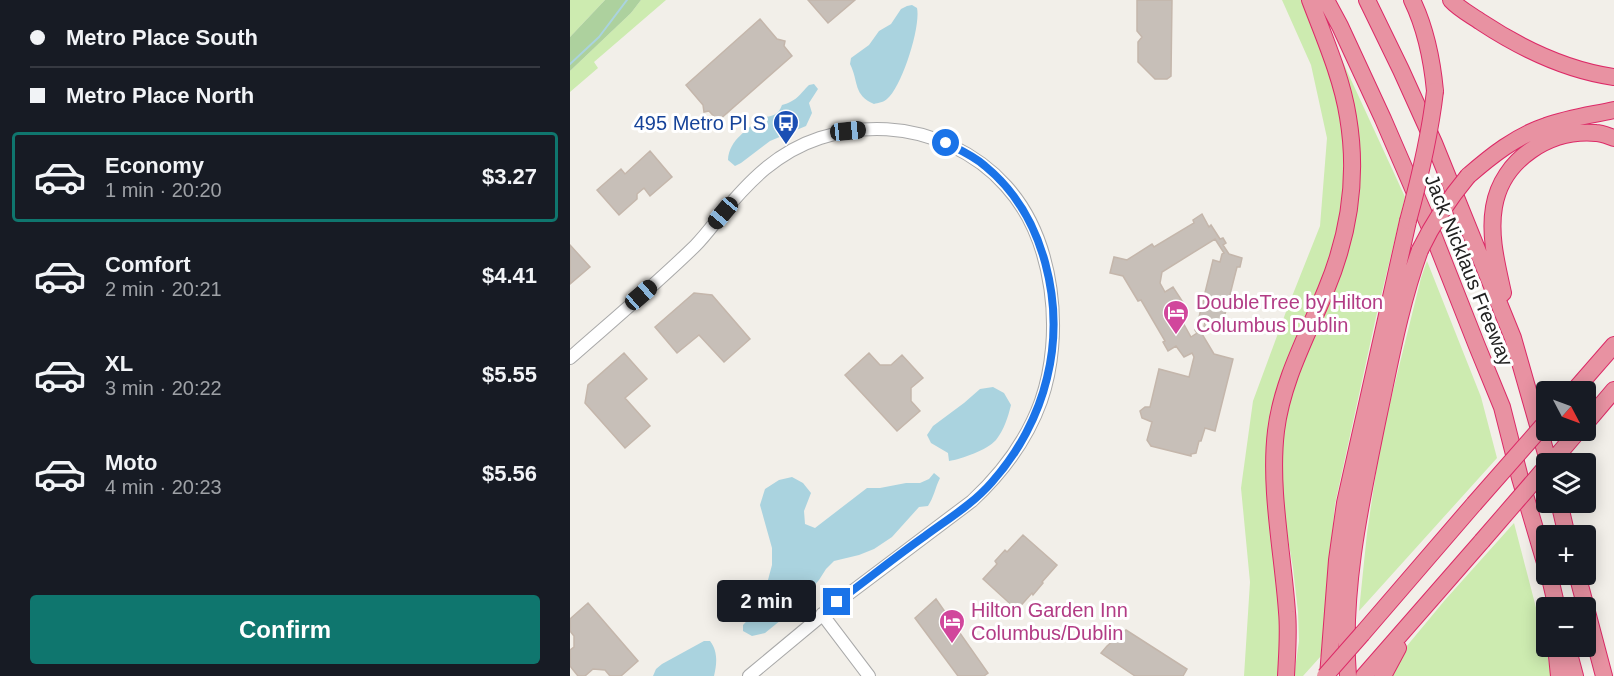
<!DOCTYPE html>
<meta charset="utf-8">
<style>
:root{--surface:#171b24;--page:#242831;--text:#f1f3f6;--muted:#9ea1a6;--line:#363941;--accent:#0f766e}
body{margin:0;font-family:Arial,sans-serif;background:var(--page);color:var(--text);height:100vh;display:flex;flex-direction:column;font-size:22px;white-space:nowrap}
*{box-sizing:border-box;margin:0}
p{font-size:20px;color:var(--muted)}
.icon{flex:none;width:33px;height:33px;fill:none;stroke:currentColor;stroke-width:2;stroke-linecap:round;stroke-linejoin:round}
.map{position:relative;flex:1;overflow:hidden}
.side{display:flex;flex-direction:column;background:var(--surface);width:570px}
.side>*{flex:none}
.guide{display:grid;align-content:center;height:132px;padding:0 30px;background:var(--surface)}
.needle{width:39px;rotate:131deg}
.controls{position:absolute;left:966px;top:381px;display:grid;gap:12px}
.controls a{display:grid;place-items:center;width:60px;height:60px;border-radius:6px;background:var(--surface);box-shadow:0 3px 15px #0003;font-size:30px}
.end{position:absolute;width:27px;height:27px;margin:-14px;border:8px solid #1a73e8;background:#fff;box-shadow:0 0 0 3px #fff}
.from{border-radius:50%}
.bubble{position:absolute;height:42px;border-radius:6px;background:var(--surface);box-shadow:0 3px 15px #0003;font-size:20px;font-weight:700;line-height:42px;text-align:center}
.car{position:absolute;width:18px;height:36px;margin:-18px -9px;border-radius:8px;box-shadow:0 0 4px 2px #0007;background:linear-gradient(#222 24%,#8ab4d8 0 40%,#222 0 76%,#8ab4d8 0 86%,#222 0)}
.guide b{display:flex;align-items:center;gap:21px;height:57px;font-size:22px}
.guide b+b{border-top:2px solid var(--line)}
.guide i{width:15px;height:15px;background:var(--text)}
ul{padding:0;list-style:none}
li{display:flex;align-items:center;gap:18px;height:90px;margin:0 12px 9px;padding:0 18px;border:3px solid transparent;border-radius:6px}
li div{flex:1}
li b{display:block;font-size:22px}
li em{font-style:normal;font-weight:700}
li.on{border-color:var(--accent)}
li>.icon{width:54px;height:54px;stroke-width:1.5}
.primary-button{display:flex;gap:12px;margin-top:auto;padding:12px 30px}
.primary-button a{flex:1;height:69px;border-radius:6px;background:var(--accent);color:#fff;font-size:24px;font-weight:700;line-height:69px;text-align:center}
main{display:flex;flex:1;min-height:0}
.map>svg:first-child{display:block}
</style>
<main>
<section class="side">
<div class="guide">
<b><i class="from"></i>Metro Place South</b>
<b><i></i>Metro Place North</b>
</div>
<ul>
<li class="on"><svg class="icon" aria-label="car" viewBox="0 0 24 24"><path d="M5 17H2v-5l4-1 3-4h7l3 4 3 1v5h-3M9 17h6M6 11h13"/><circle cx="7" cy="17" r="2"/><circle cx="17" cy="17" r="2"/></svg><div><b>Economy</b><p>1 min · 20:20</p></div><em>$3.27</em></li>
<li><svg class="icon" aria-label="car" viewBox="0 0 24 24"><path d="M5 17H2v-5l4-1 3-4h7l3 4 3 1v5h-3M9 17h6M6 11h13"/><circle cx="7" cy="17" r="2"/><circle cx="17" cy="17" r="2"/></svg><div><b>Comfort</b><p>2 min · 20:21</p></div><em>$4.41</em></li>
<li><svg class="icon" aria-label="car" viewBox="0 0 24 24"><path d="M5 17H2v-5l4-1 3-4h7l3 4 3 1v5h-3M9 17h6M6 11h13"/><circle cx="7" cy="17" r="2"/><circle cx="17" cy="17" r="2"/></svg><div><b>XL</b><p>3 min · 20:22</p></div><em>$5.55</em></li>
<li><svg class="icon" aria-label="car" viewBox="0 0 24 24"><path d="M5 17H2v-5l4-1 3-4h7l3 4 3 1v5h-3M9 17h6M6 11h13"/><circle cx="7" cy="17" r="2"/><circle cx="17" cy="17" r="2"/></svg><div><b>Moto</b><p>4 min · 20:23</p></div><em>$5.56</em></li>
</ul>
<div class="primary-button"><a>Confirm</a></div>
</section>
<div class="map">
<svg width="1044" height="676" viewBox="0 0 1044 676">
<rect width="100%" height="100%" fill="#f2efe9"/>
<!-- grass -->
<path fill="#cdebb0" d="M0 0H35L0 37Z
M71 0H96L24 62 28 68 0 92V71L61 13Z
M712 0H733L755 54 774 133 777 170 772 221 704 420 712 622 709 670 708 676H674L680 582 671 488 683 401 717 309 750 226 757 138 741 65Z
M771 58 835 197 806 317 765 504 751 656 733 676H724L729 641 728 612 723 568 709 485 713 428 724 383 781 231Z
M857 261 911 397 927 458 789 611 797 533 811 439 851 278Z
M944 523 976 646 981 676H821L836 647 875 600Z"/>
<!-- forest -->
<path fill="#add19e" d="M35 0H71L61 13 0 71V37Z"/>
<!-- water -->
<path fill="#aad3df" d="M342 5 347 8C351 26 332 87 317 99 314 102 308 103 304 104 283 95 289 82 280 64L281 58 299 45 309 31 321 24 331 9 337 6Z
M244 84 248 89 239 103 242 113 236 126 200 141 171 163 165 166 158 160C159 139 178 131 190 117 201 117 208 116 212 105 227 101 229 95 239 85Z
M423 387 434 393 441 405C438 417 434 430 426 440 417 450 392 459 379 461L378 453 361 443 357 435 363 426 394 403 410 389Z
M364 473 370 478C365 488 364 497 358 506L349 507 322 537 304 549 289 555 264 561 256 569 249 580 237 594 211 620 195 633 182 636 173 631V625L191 606 202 565V548L190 505 195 489 209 480 222 477 233 483 241 493 234 511 235 524 245 528 297 488H310L336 483H350L359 479Z
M134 641H140C148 651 147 664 144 676H83L86 669 92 664Z"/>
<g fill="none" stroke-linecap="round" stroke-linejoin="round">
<!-- stream -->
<path stroke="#aad3df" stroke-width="2" d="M0 64 29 37 57 0"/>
</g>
<!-- building -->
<path fill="#c7bfb8" stroke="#c4b6ab" stroke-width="1.5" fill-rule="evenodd" d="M238 0H285L258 23Z
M567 0H602L601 76 597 79H585L568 62V42L572 37 567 31Z
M190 19 207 39 215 41 214 46 222 56 148 121 139 111 134 112 133 105 116 85Z
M80 151 102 177 80 196 74 188 67 194V199L49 215 27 190 51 169 55 174Z
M632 214 639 227 641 225 650 239 653 238 656 243 653 245 659 254 672 258 670 267H667L653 322 656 323 653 333 640 329 632 334 644 354 663 359 645 431 635 428 631 441H629L626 453 621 454V456L581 446 577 440 582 422 572 418 570 411 575 407H580L589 369 619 377 624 357 622 353 614 357 606 346 598 351 593 342 595 341 571 300 568 301 553 276 540 273 544 257 557 260 582 244 584 247 624 223 623 220ZM645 239 654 253 652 254 650 262 643 260 629 317 636 318 634 326 635 328 631 331 629 328 625 330 627 333 621 337 607 312 616 307 603 287 595 292 590 283 592 272Z
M0 245 20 267 0 284Z
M124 293 142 295 180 339 154 362 129 335 107 353 85 327Z
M54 353 77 379 55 398 80 426 55 448 15 403 18 385Z
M299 353 310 365H321L332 355 353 378 341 388V401L350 411 327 431 275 375Z
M453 535 487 565 472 582 473 583 463 595 462 593 447 610 413 579 427 564 425 561 435 550 437 552Z
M366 599 418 673 414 676H388L345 618Z
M18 603 68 661 51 676H40L35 670 23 669 15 676H8L0 666V650L4 647V636L0 631V619Z
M556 630 617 669 613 676H565L531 653 537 646Z"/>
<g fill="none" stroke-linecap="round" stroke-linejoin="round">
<defs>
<path id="minor" d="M0 358C42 321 85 285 125 246 134 237 143 225 151 215 179 181 207 152 250 138 294 124 340 126 382 146 403 156 421 169 436 186 485 240 494 335 471 401 457 440 432 473 402 501L268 602 179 676
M252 614 299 676"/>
<path id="highway" d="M756 0 770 26 813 119 864 237 907 346 932 407 950 478 976 566
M797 0 831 70 864 143 943 338 979 464
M842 0C856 29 862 59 865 91
M881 0C889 9 901 15 911 22 952 49 995 70 1044 77
M898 176C921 156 946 136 976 126 998 118 1021 115 1044 110
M933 293C927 265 919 236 924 207 932 159 980 129 1026 133 1032 133 1038 136 1044 138
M1003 392 1044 345
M1016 423 1044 390
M980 464 1009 430
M989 502 997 536
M979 574 987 608
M1007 574 1034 676
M792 634 904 504
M986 646 989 676
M997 646 1005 676
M716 676C717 655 719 633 717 612 713 554 699 489 706 431 712 381 737 336 756 290 779 235 788 176 778 117 772 78 754 37 740 0
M758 676 767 560 775 503 838 221
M778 676C771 591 791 501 808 418 820 362 830 305 850 250
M794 676 912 541
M813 676 828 648"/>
</defs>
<!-- minor casing -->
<use href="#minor" stroke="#a9a9a9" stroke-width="14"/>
<!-- highway casing -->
<use href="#highway" stroke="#dc2a67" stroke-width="18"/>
<!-- minor -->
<use href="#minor" stroke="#fff" stroke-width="12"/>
<!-- highway -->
<use href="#highway" stroke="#e892a2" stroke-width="16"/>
<defs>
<path id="highway-bridge" d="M838 221C850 177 860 135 865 91
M850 250C863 223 878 200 898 176
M904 504 976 422
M912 541 976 467
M755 676 792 634"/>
</defs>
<!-- highway-bridge casing -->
<use href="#highway-bridge" stroke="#dc2a67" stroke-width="18" stroke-linecap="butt"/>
<!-- highway-bridge -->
<use href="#highway-bridge" stroke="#e892a2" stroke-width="16"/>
</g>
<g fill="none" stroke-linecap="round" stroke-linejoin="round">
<!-- route -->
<path stroke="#1a73e8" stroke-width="8" d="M267 602C297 580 325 557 355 536 378 519 403 504 422 482 448 453 468 416 477 378 495 305 475 215 415 166 404 156 390 150 376 143"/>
</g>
<!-- icons -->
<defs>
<symbol id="bus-pin" viewBox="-11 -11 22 30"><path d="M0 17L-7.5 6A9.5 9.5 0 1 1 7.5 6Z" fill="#1a4fb4" stroke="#fff"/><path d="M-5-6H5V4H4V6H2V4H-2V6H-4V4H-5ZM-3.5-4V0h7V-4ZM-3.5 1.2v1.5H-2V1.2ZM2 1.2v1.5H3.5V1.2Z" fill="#fff"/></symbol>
<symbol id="hotel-pin" viewBox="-11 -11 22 30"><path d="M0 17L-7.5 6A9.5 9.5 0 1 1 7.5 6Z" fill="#d1479c" stroke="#fff"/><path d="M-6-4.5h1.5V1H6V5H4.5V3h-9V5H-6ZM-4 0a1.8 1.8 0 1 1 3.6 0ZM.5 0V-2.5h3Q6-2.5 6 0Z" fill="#fff"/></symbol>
</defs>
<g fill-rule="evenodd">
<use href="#bus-pin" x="201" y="108" width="30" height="40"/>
<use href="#hotel-pin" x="591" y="298" width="30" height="40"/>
<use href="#hotel-pin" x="367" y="607" width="30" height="40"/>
</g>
<g text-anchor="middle" stroke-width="6" stroke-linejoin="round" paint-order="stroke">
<!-- transit labels -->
<g font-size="20" fill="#164399" stroke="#fff" text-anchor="end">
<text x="196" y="130">495 Metro Pl S</text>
</g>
<!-- street labels -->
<g font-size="20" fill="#222" stroke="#fff">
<text transform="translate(899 270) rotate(68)" y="7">Jack Nicklaus Freeway</text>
</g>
<!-- hotel labels -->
<g font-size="20" fill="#b23c85" stroke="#fff" text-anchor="start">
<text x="626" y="309">DoubleTree by Hilton<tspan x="626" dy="23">Columbus Dublin</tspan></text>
<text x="401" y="617">Hilton Garden Inn<tspan x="401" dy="23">Columbus/Dublin</tspan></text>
</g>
</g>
</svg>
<div class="controls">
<a><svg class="needle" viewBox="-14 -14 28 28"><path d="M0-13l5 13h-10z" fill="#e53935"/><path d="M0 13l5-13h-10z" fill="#9ea1a6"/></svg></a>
<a><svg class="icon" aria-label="layers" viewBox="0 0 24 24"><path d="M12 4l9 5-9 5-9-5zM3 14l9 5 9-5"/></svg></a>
<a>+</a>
<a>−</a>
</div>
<i class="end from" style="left:376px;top:143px"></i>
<i class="end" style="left:267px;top:602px"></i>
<div class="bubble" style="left:147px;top:580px;width:99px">2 min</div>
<i class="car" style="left:278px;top:131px;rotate:84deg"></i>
<i class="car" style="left:153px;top:213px;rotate:220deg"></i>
<i class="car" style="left:71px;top:295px;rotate:49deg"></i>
</div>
</main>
